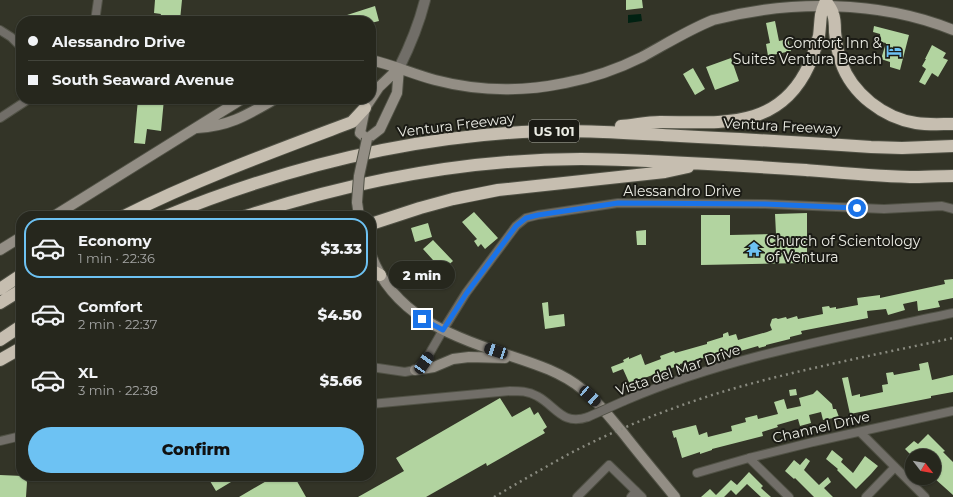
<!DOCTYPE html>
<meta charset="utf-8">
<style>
:root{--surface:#26271d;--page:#2e2f26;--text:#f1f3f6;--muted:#a4a5a4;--line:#42443b;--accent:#6dc2f3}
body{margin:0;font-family:Montserrat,sans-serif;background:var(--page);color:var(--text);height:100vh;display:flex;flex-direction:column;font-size:15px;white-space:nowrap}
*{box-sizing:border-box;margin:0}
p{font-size:13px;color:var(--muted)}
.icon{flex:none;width:22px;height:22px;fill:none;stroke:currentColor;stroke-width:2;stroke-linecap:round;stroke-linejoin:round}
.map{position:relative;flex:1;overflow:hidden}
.details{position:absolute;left:16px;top:211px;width:360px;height:270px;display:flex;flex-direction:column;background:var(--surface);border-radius:16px;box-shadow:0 1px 3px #0004,0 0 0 1px var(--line)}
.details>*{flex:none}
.guide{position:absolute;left:16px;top:16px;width:360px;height:88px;border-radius:16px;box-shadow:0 1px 3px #0004,0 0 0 1px var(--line);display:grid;align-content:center;height:88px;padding:0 12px;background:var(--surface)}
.needle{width:26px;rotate:121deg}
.fabs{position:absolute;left:905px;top:449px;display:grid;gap:8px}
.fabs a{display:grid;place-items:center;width:36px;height:36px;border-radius:50%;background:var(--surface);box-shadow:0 1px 3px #0004,0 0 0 1px var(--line);font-size:20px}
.end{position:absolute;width:18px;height:18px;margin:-9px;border:5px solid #1a73e8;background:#fff;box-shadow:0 0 0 2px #fff}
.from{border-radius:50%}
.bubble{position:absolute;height:28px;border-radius:14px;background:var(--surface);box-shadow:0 1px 3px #0004,0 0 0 1px var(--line);font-size:13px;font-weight:800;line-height:28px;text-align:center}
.car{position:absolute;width:12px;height:24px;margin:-12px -6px;border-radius:5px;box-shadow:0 0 3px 1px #0007;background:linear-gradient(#222 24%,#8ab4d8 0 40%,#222 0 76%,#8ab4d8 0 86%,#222 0)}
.guide b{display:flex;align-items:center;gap:14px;height:38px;font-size:15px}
.guide b+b{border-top:1px solid var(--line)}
.guide i{width:10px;height:10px;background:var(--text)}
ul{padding:7px 0 0;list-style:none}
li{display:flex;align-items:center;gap:12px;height:60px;margin:0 8px 6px;padding:0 4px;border:2px solid transparent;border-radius:16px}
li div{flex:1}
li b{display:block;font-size:15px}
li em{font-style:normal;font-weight:800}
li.selected{border-color:var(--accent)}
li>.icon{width:36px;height:36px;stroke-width:1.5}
.primary-button{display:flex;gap:8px;margin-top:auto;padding:8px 12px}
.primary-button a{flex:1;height:46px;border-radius:24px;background:var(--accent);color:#111;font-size:16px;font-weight:800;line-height:46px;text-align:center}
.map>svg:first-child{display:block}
</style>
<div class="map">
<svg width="953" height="497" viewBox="0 0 953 497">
<rect width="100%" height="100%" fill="#333427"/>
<!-- water -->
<path fill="#012112" d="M641 14 642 21 628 23V15Z"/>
<!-- building -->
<path fill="#b2d4a0" d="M155 0H182L180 20 160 17 161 14 154 13Z
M626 0H642L643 8 626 10Z
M375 6 379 21 371 23V21H346L344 16Z
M775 21 779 41 788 39 791 51 768 56 766 44 770 43 766 23Z
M874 26 909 35 900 70 890 67V62L881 59 886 43 881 42 880 34 873 32Z
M932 45 946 53 943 58 948 60 938 77 932 73 925 85 919 82 926 69 922 66 926 59H925Z
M731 58 739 81 715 90 706 67Z
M693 68 705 89 695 95 683 74Z
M138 99H164L161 131 147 129 145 144 134 143Z
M474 212 498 238 485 249 481 244 478 247 474 241 477 239 462 222Z
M807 213V263L701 265V215H730V235L776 234 775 214Z
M428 223 432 237 415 242 411 228Z
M646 230V245H637L636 231Z
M433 240 453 261 437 275 439 278 426 290 414 278 433 260 423 249Z
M953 279V298L938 301 940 307 918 311 917 301 903 304 905 310 888 315 886 309 867 311 868 318 801 331 802 334 790 337V339L766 345V346L759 348 758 346 723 356V353L680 364V365L639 380 641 385 632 389 623 369 613 373 611 367 624 362 623 360 629 357V359L641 354 645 365 661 359 660 356 674 351 675 353 707 344V342L723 337V334L728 332 729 336 736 334 738 340 767 332 772 330 770 325 772 319 776 318 778 319 786 317 787 319 797 316 798 319 823 314 822 307 829 306 830 308 836 307V309L858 305 857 298 880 295V298L945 284 944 280Z
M548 302 549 316 564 314 565 326 545 329 542 303Z
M928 362 932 380 953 375V392L931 396V398L850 414 842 378 848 377 852 396 860 394V397L883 392 882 385 888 384 886 373 893 372 894 375 920 370 919 364Z
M796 389 797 395 790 396 789 390Z
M817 390 832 404 833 409H836L839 417 823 420 821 412 809 415 811 423 800 426 798 419 777 425 778 427 762 432 763 436 712 449V450L700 454V452L682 458 676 437 674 438 672 431 696 425 699 435 707 432 708 437 732 431 731 426 746 422 745 418 757 415 758 419 778 414 774 402 784 399 787 409 801 406 799 398 813 394Z
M500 398 512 417 530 407 534 415 538 412 547 427 543 430 545 433 487 466 486 463 426 497H358L404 471 396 458Z
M928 434 945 451 943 452 953 462V495L934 478V474L942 466 934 456H912L905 449 914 441 918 444Z
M832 450 843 459 841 462 853 473 865 456 878 466 871 474 856 489 837 470 838 469 826 459Z
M806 458 810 461 804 470 819 485 828 477 831 482 824 488 833 497H814L795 478 794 479 785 471 794 460 800 465Z
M749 472 763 486 761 488 771 497H761L747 484 736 495 731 490 724 497H701L710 489 716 495 731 480 737 485Z
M0 475 23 476 27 482 26 497H0Z
M207 476H241L216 491Z
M275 476H294L306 497H239Z"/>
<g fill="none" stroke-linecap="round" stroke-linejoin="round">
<defs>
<path id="minor" d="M95 21 98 0
M0 30 11 37 21 47
M0 118 29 99
M371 367 405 372 415 370 424 363 443 330 466 293 516 226 526 218 538 215 618 203 765 204 884 209 942 206 953 209
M624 401C729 356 842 337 953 313
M371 404 510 391C520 391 528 391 537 396 556 406 562 426 588 417
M860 432 925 497
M0 441 21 436
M749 458 789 497
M697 473 749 458 813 442 953 411
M577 497 609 465 642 497
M631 497 636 491
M866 497 895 467"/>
<path id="tertiary" d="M399 68C410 46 419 24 425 0"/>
<path id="secondary" d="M371 60C393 65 413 74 435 80 477 91 522 92 565 83 592 78 618 69 642 57 666 44 688 30 713 20 789 0 880 0 953 30
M399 68 397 93 380 129 367 139 360 133 365 108 379 87Z
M197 128C230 126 247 115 275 99
M357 202 359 216
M54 216 242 99
M0 250 21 237
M371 255C393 314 449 336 505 354 532 363 560 371 582 389 598 401 610 418 623 433 640 455 658 476 675 497
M415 370 434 367 453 359 469 357 505 358"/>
<path id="motorway" d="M826 1C828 5 832 9 833 14 835 19 835 27 835 32 836 42 838 53 841 62 852 94 884 118 916 123 928 125 941 124 953 124
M621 126C634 125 647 122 660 122 720 122 779 131 809 65 813 56 816 46 819 36 820 29 820 22 821 15 822 10 824 5 826 1
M124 216C198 179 275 151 352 122L365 108
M166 216C279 170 399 139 522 132 575 129 627 133 680 136 744 139 808 143 871 147L902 148 953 146
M246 216C354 181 467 159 581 159 656 160 731 165 806 170 841 173 875 176 910 177 924 177 939 176 953 176
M371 224 420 208 453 199 498 190 665 172 688 167
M371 270 380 275
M0 289 21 275
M0 303 21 290
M0 340 21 326
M0 360 21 348"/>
</defs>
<!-- minor casing -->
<use href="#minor" stroke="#505145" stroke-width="10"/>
<!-- tertiary casing -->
<use href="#tertiary" stroke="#505145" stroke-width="12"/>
<!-- secondary casing -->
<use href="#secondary" stroke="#505145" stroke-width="12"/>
<!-- motorway casing -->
<use href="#motorway" stroke="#505145" stroke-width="14"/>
<!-- minor -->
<use href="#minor" stroke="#716e68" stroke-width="8"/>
<!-- tertiary -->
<use href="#tertiary" stroke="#716e68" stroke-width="10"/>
<!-- secondary -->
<use href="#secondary" stroke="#938e85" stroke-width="10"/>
<!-- motorway -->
<use href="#motorway" stroke="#c6beb0" stroke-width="12"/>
<!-- rail -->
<path stroke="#898a7f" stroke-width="2.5" stroke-dasharray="2 4" stroke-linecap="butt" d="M494 497C518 483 542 469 567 455 618 428 677 405 732 389 805 368 879 354 953 338"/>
<defs>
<path id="minor-bridge" d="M588 417 624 401"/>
<path id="secondary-bridge" d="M357 202 359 176 367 139"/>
</defs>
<!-- minor-bridge casing -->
<use href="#minor-bridge" stroke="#505145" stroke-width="10" stroke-linecap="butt"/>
<!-- secondary-bridge casing -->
<use href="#secondary-bridge" stroke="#505145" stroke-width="12" stroke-linecap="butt"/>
<!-- minor-bridge -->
<use href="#minor-bridge" stroke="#716e68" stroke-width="8"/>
<!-- secondary-bridge -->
<use href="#secondary-bridge" stroke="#938e85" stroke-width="10"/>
</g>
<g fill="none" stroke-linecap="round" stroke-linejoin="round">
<!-- route -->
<path stroke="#1a73e8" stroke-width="5" d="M422 319 443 330 466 294 516 226 526 218 538 215 618 203 765 204 857 208"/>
</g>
<!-- icons -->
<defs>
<symbol id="hotel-bare" viewBox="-9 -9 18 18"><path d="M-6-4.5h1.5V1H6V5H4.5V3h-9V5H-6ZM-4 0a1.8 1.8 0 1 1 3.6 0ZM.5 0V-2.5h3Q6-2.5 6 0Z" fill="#6dc2f3" stroke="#1b1b15" stroke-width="2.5" paint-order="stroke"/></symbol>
<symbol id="temple-bare" viewBox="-9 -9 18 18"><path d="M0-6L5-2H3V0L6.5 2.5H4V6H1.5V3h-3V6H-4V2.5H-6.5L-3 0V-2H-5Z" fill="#6dc2f3" stroke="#1b1b15" stroke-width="2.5" paint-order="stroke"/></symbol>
</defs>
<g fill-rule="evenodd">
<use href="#hotel-bare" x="883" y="40" width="22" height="22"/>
<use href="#temple-bare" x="743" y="238" width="22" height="22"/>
</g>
<g text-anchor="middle" stroke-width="4" stroke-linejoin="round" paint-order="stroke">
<!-- shield labels -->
<rect fill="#1b1b15" stroke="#adada6" stroke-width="1" x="529" y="120" width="50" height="22" rx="3"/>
<g font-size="13" font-weight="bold" fill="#ebece4">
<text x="554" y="136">US 101</text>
</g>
<!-- poi labels -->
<g font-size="14" fill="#ebece4" stroke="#1b1b15" text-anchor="end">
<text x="882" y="48">Comfort Inn &amp;<tspan x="882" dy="16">Suites Ventura Beach</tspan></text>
<text x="766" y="246" text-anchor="start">Church of Scientology<tspan x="766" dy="16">of Ventura</tspan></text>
</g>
<!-- street labels -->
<g font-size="14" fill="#ebece4" stroke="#1b1b15">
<text transform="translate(456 125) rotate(-7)" y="5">Ventura Freeway</text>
<text transform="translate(782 126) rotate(3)" y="5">Ventura Freeway</text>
<text x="682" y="196">Alessandro Drive</text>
<text transform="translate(678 370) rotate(-19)" y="5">Vista del Mar Drive</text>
<text transform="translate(821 427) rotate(-13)" y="5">Channel Drive</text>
</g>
</g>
</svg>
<div class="fabs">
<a><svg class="needle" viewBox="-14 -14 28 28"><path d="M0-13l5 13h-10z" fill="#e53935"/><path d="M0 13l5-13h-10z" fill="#a4a5a4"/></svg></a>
</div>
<i class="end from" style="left:857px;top:208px"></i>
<i class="end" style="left:422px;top:319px"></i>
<div class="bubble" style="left:389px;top:261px;width:66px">2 min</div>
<i class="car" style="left:496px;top:351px;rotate:288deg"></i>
<i class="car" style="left:424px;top:363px;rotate:35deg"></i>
<i class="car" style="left:590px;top:396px;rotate:132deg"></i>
<div class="guide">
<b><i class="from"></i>Alessandro Drive</b>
<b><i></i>South Seaward Avenue</b>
</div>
<section class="details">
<ul>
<li class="selected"><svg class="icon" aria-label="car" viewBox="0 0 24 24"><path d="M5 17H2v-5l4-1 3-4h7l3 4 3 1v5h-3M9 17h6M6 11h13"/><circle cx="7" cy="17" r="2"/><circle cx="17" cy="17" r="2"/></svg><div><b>Economy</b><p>1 min · 22:36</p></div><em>$3.33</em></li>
<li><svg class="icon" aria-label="car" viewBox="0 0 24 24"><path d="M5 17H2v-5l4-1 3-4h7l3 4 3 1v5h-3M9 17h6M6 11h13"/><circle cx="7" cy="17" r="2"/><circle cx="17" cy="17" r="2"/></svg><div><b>Comfort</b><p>2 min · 22:37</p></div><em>$4.50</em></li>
<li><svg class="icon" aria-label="car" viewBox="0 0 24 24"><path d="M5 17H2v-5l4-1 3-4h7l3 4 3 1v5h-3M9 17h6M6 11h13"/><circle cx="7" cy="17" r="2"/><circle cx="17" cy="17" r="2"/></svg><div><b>XL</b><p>3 min · 22:38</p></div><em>$5.66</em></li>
</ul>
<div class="primary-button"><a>Confirm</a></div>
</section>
</div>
